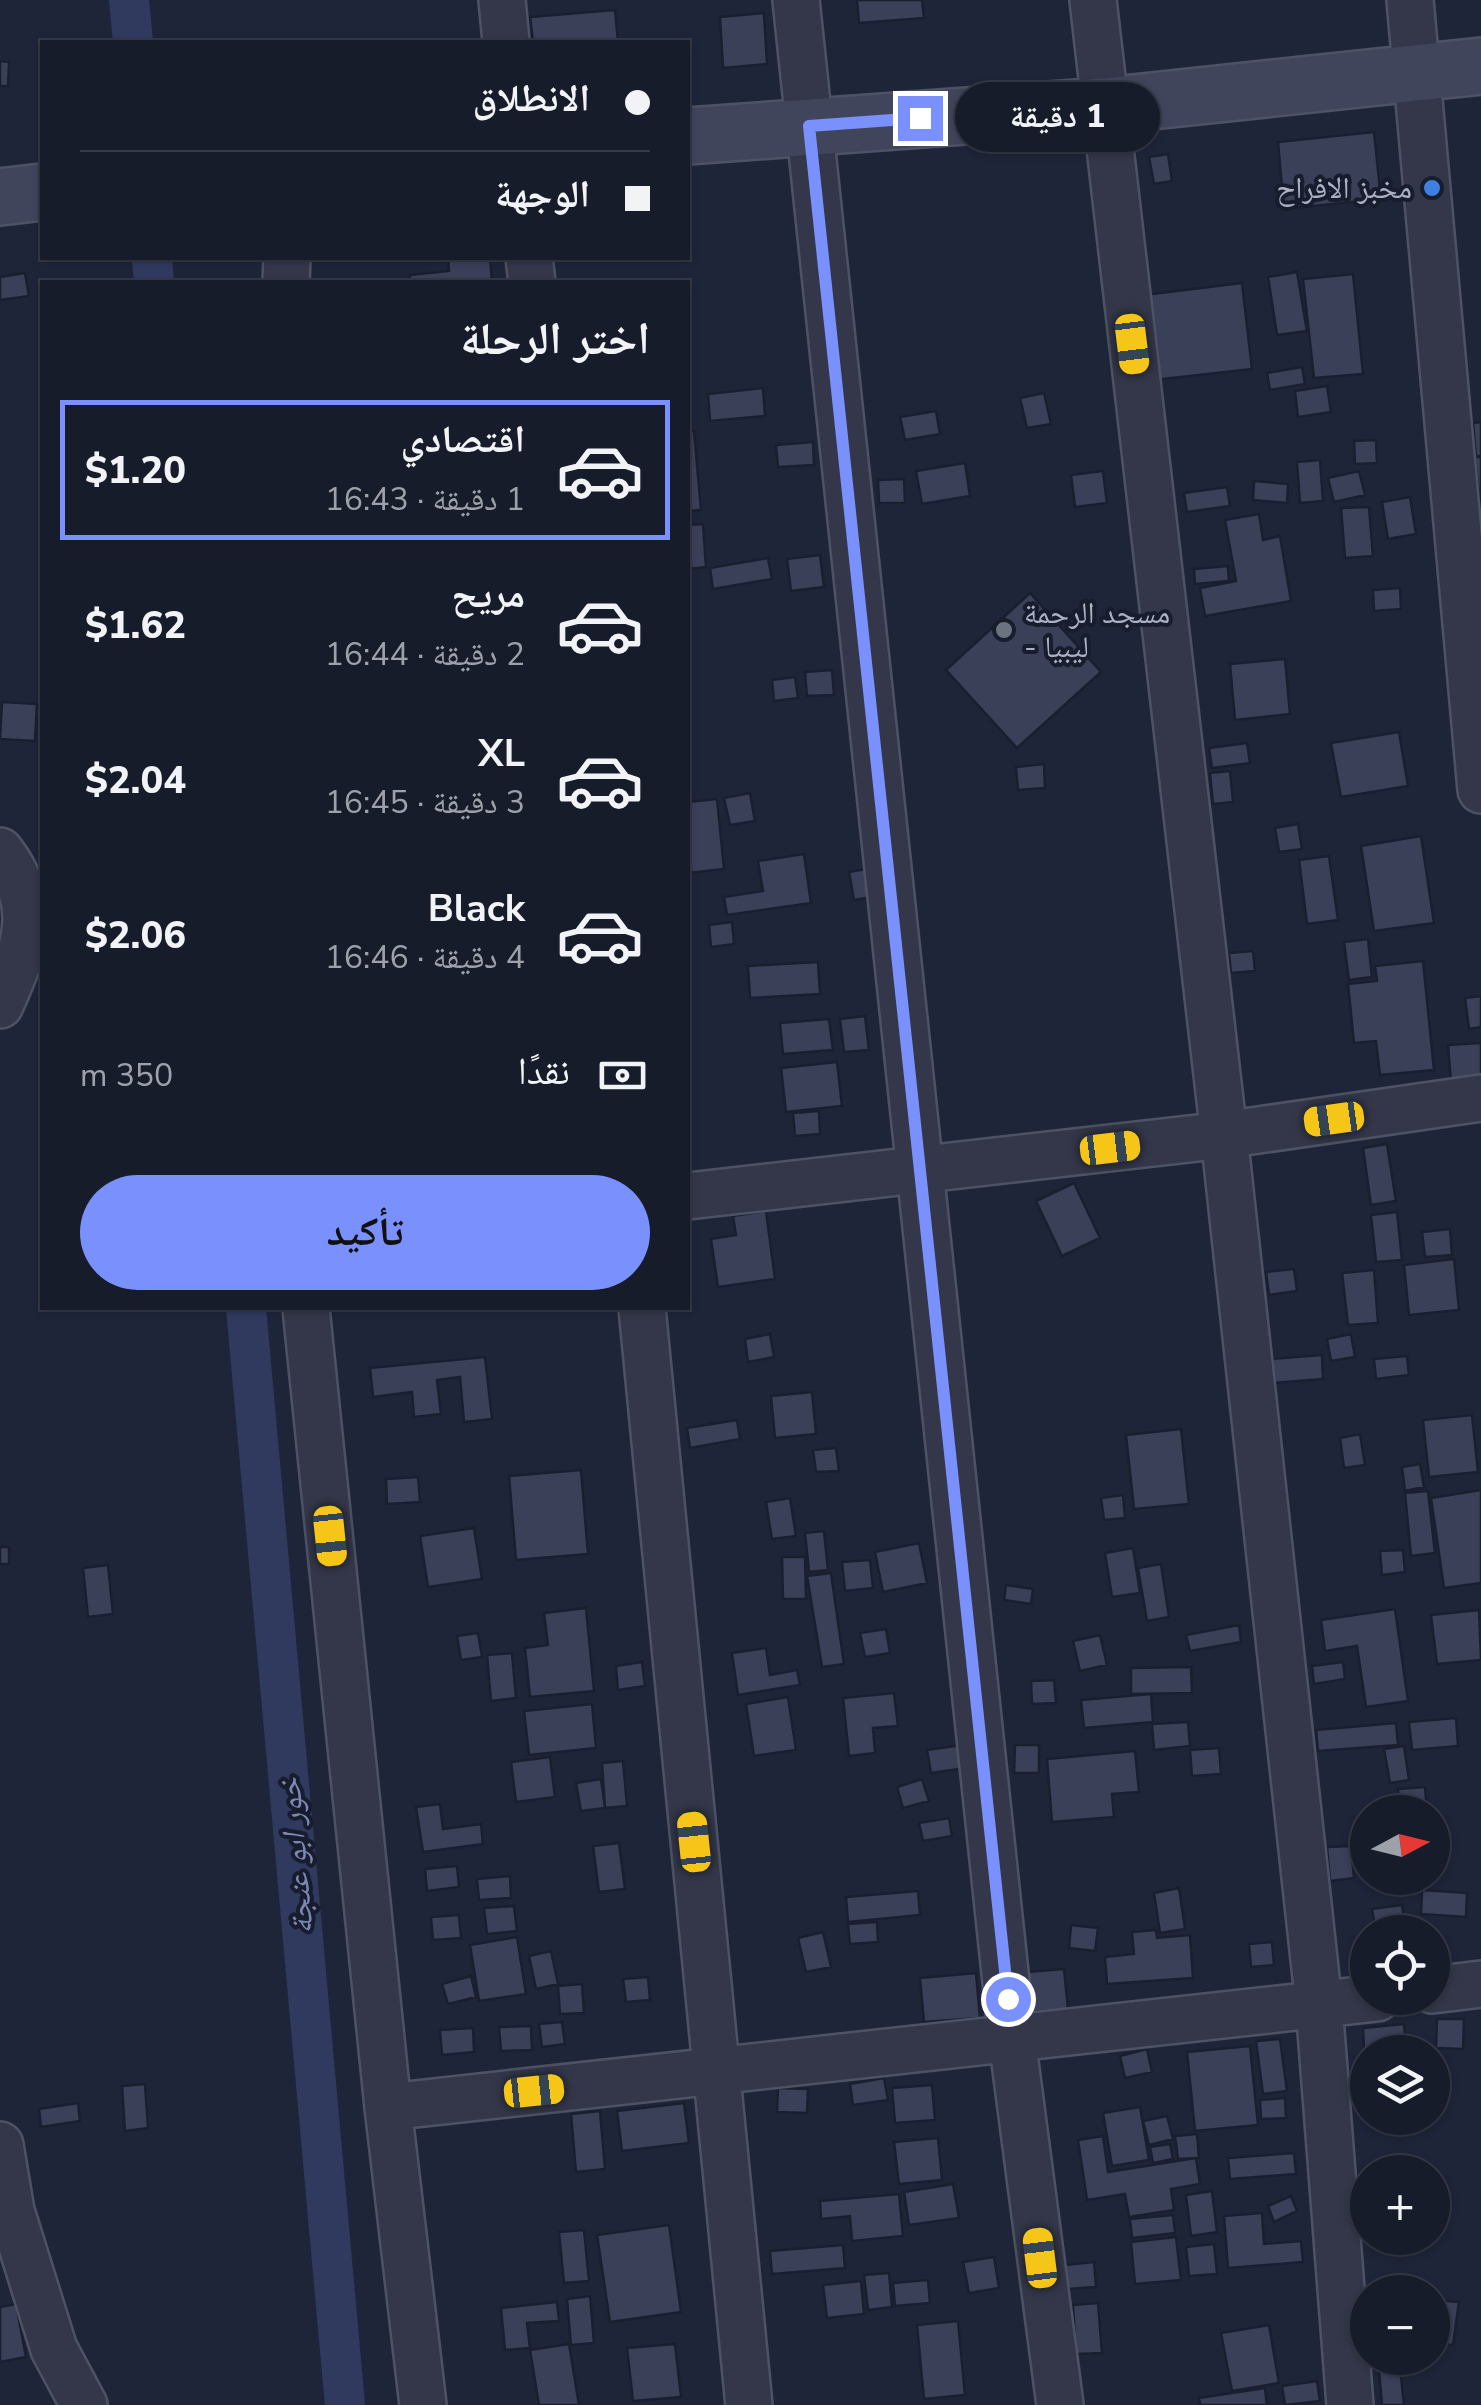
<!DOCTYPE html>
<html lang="ar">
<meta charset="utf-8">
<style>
:root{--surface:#171c2b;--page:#202533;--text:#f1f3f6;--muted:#9ea1a9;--line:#363a47;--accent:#7a91fd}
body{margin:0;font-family:"Nunito Sans","Noto Naskh Arabic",sans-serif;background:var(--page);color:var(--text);direction:rtl;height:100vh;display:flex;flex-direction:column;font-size:38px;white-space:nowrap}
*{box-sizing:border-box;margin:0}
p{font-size:32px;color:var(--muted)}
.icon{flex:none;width:55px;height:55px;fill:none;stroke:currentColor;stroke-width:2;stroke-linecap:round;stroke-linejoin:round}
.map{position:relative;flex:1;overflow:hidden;direction:ltr}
.details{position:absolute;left:40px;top:280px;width:650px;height:1030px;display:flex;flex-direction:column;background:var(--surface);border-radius:0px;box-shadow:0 2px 8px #0004,0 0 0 2px var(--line);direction:rtl}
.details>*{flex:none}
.hud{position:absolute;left:40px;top:40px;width:650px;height:220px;border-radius:0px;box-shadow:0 2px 8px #0004,0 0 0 2px var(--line);direction:rtl;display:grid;align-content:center;height:220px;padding:0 40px;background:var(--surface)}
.needle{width:65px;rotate:83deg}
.buttons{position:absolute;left:1350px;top:1795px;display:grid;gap:20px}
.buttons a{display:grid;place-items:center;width:100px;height:100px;border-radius:50%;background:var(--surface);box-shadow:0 2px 8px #0004,0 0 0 2px var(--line);font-size:50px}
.end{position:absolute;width:45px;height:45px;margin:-22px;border:12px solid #7a91fd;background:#fff;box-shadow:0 0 0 5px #fff}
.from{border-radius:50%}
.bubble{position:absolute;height:70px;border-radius:35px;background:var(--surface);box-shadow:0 2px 8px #0004,0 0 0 2px var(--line);font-size:32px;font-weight:800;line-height:70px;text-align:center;direction:rtl}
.car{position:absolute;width:30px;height:60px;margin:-30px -15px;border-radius:12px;box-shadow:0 0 8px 2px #0007;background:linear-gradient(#f5c518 24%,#345 0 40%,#f5c518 0 76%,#345 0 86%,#f5c518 0)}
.hud b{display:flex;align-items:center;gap:35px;height:95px;font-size:38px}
.hud b+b{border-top:2px solid var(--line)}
.hud i{width:25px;height:25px;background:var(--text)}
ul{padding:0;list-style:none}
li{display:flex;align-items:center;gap:30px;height:140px;margin:0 20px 15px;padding:0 20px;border:5px solid transparent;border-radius:0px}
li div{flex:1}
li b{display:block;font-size:38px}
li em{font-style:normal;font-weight:800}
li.selected{border-color:var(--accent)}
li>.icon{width:90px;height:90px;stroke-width:1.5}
h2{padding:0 40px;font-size:45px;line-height:120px}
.pay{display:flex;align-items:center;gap:25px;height:110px;padding:0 40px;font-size:38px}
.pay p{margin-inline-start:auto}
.action{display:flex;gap:20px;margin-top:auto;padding:20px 40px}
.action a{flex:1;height:115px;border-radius:60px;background:var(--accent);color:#111;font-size:40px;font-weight:800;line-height:115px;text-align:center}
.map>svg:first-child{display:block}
</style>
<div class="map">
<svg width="1481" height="2405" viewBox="0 0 1481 2405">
<rect width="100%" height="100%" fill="#1f2539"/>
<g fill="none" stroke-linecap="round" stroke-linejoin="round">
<!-- canal -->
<path stroke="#303a5f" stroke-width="40" d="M129 0 133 42
M152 258 154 282
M246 1308 345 2405"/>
</g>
<!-- building -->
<path fill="#3b4059" stroke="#1a1f30" stroke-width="2.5" d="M857 0H922L924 18 859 23Z
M615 10 618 42H533L530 17Z
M764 13 767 64 723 68 720 17Z
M0 61 9 62 8 86H0Z
M1374 132 1381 199 1284 209 1278 142Z
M1168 154 1172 181 1154 184 1149 157Z
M448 258H490L492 282H410V275L449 271Z
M1297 272 1307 331 1277 335 1268 277Z
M25 273 29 296 0 300V277Z
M1353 274 1363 374 1314 378 1303 279Z
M1242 283 1252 369 1154 380 1144 295Z
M1302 367 1305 384 1270 390 1267 373Z
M1327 386 1331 412 1298 417 1295 391Z
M763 388 765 416 710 421 708 394Z
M1044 393 1051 424 1027 428 1020 398Z
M936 411 940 434 905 440 900 417Z
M1481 422V456H1476L1473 423Z
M688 431H694L701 510 688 511Z
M1376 440 1377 463 1355 464 1354 441Z
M813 442 814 465 778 467 776 445Z
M1475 457H1481V506H1480Z
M1320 460 1323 501 1300 503 1297 462Z
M965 463 970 496 922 504 916 471Z
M1103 471 1107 503 1075 507 1071 475Z
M1359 471 1365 495 1334 502 1328 478Z
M904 479 905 503H879L878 480Z
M1254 481 1288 484 1287 503 1253 500Z
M1227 487 1230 506 1187 512 1184 493Z
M1410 497 1416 534 1388 539 1382 502Z
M1369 507 1373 556 1345 558 1341 508Z
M1259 514 1263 540 1280 536 1291 601 1205 616 1200 588 1236 581 1225 520Z
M703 524 706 567 688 569V525Z
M820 555 824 587 791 591 787 559Z
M768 558 772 579 713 589 710 568Z
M1228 566 1229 581 1195 584 1194 569Z
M1400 588 1401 609 1374 611 1373 590Z
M1030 593 1101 672 1017 748 946 670Z
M1285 659 1290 714 1235 720 1230 664Z
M832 670 834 695 807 696 805 672Z
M795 677 798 698 774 701 772 680Z
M2 702 37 704 35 741 0 739Z
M1399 732 1408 786 1341 797 1331 743Z
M1247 743 1250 763 1212 768 1209 748Z
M1044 764 1045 788 1018 790 1016 767Z
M1230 771 1233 802 1213 804 1210 773Z
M750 793 755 821 730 825 724 798Z
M717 799 724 869 688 873V802Z
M1298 824 1302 849 1279 852 1275 828Z
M1421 836 1434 923 1374 931 1361 846Z
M804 854 811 903 727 915 724 897 763 891 758 861Z
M1329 856 1338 920 1307 924 1299 860Z
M871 868 877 896 854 900 849 872Z
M732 922 734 944 711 947 709 925Z
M1368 939 1372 977 1349 980 1344 942Z
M1253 951 1255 971 1231 973 1229 953Z
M1423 961 1434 1070 1380 1075 1376 1041 1354 1043 1348 984 1377 981 1375 966Z
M818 962 820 994 750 998 748 966Z
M1481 996V1027L1469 1029 1465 998Z
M865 1016 869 1050 844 1052 840 1019Z
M829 1019 833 1050 783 1054 780 1023Z
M1481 1043V1079L1451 1082 1448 1045Z
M837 1062 842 1106 786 1112 781 1068Z
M819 1111 820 1134 795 1136 793 1113Z
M1387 1144 1396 1201 1371 1205 1363 1148Z
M1074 1183 1100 1238 1062 1256 1036 1201Z
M766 1211 775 1279 718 1287 711 1239 736 1235 733 1216Z
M1397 1212 1402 1260 1376 1262 1371 1215Z
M1450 1229 1452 1255 1425 1257 1422 1232Z
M1454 1259 1459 1310 1409 1315 1404 1265Z
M1294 1269 1297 1291 1269 1295 1266 1272Z
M1374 1270 1378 1323 1348 1325 1342 1273Z
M770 1334 774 1357 748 1362 745 1339Z
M1351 1334 1355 1357 1331 1361 1327 1339Z
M1322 1355 1323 1379 1273 1383 1271 1359Z
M1407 1356 1409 1375 1376 1379 1374 1359Z
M485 1357 492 1419 464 1422 460 1377 437 1380 441 1414 414 1417 412 1392 373 1397 370 1368Z
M812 1392 816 1434 775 1438 771 1396Z
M1472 1415 1478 1472 1429 1477 1423 1420Z
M737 1420 740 1439 690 1448 687 1428Z
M1181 1429 1189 1504 1134 1509 1126 1435Z
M1360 1434 1365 1465 1344 1468 1340 1438Z
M836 1448 839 1471 816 1472 813 1450Z
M1420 1464 1424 1487 1405 1491 1402 1467Z
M581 1470 588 1554 516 1560 509 1476Z
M418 1477 420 1502 387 1504 386 1479Z
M1481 1490V1583L1444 1588 1431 1498Z
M1428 1491 1435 1553 1411 1556 1405 1493Z
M1123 1495 1125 1518 1104 1520 1101 1498Z
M790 1498 796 1536 772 1539 766 1502Z
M474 1528 482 1579 428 1587 420 1536Z
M824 1531 828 1570 809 1572 805 1533Z
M919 1543 927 1583 883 1592 875 1552Z
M0 1547H9V1564H0Z
M1133 1548 1140 1593 1112 1597 1105 1553Z
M1403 1550 1405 1572 1382 1575 1380 1551Z
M782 1557H805L806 1599H783Z
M870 1560 873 1588 845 1591 842 1562Z
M1161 1564 1169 1617 1147 1621 1138 1568Z
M108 1565 113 1614 88 1617 83 1568Z
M831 1573 844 1664 822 1667 807 1576Z
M1006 1585 1033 1589 1031 1604 1004 1600Z
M586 1608 594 1691 530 1697 525 1648 548 1645 544 1613Z
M1395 1609 1408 1701 1366 1707 1357 1646 1325 1651 1321 1620Z
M1479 1610 1481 1660 1437 1664 1431 1615Z
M1239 1625 1241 1642 1190 1651 1186 1635Z
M886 1629 890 1653 865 1657 860 1633Z
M478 1633 482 1657 461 1660 457 1636Z
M1100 1635 1107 1665 1080 1671 1073 1641Z
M766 1648 770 1675 797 1670 800 1685 738 1695 732 1653Z
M512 1653 516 1698 491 1701 487 1655Z
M642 1662 645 1686 618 1690 616 1666Z
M1343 1662 1345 1679 1314 1684 1312 1666Z
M1191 1667 1192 1693 1131 1694V1668Z
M1054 1680 1056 1703 1032 1704 1031 1681Z
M894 1693 898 1726 873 1728 875 1753 849 1756 843 1698Z
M1151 1694 1153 1722 1084 1728 1081 1700Z
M788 1697 796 1750 754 1756 746 1704Z
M592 1704 596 1748 529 1755 524 1711Z
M1456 1718 1458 1746 1412 1750 1409 1722Z
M1188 1722 1190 1746 1154 1750 1152 1724Z
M1396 1723 1398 1745 1318 1751 1316 1730Z
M962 1745 966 1768 931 1773 927 1750Z
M1015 1745H1039V1773H1014Z
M1404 1746 1409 1780 1390 1783 1384 1749Z
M1219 1748 1221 1774 1192 1776 1190 1750Z
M1135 1751 1139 1792 1112 1794 1114 1817 1052 1822 1047 1759Z
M550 1757 555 1797 516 1802 511 1762Z
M623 1761 627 1806 605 1808 602 1763Z
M601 1779 605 1808 581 1811 576 1783Z
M922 1779 929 1801 903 1808 897 1787Z
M1425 1787 1427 1810 1400 1812 1398 1789Z
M440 1804 443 1829 481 1824 483 1844 423 1852 416 1807Z
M949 1818 952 1836 923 1841 919 1823Z
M619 1843 625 1889 599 1892 593 1846Z
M1351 1846 1354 1878 1330 1881 1327 1847Z
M457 1866 459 1887 427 1891 425 1869Z
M510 1876 511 1898 479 1900 477 1879Z
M1179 1888 1185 1929 1160 1933 1154 1893Z
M1422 1890 1467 1893 1466 1917 1421 1914Z
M918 1891 920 1915 848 1922 846 1897Z
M1402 1905 1406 1932H1376L1372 1909Z
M514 1906 517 1931 487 1934 484 1908Z
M459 1915 461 1938 433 1940 431 1917Z
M877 1922 878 1942 850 1944 848 1924Z
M1071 1925 1098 1928 1095 1951 1069 1948Z
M1156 1930 1157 1938 1190 1935 1193 1978 1107 1984 1105 1957 1134 1954 1132 1932Z
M823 1932 831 1967 806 1972 798 1938Z
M517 1937 526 1994 479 2001 470 1945Z
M1272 1942 1274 1965 1251 1967 1249 1944Z
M551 1951 558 1984 536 1989 529 1956Z
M1064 1969 1068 2009 1031 2012 1027 1972Z
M976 1973 980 2018 924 2022 920 1978Z
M471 1976 476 1997 448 2004 442 1984Z
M648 1977 650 2000 626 2002 623 1979Z
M582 1984 584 2013 560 2014 558 1986Z
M1437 2019H1464L1463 2049 1436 2048Z
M562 2022 565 2044 542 2047 539 2024Z
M1404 2024 1406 2045 1364 2049 1363 2028Z
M531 2026 532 2050 501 2051 499 2027Z
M473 2028 474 2052 442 2055 440 2030Z
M1280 2039 1287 2091 1263 2094 1256 2041Z
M1250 2046 1258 2125 1195 2131 1187 2052Z
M1147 2049 1152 2072 1125 2078 1120 2056Z
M884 2078 888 2100 853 2105 850 2084Z
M145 2084 148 2128 125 2131 122 2086Z
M932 2085 935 2120 895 2123 892 2088Z
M778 2088 808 2089 807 2113 777 2112Z
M1285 2098 1286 2118 1261 2119 1260 2100Z
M78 2103 80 2121 41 2127 39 2109Z
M684 2103 689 2143 622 2151 617 2111Z
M1140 2107 1149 2160 1112 2166 1103 2113Z
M600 2111 605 2169 576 2172 571 2114Z
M1167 2116 1173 2139 1149 2145 1143 2121Z
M1197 2134 1199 2158 1178 2159 1175 2136Z
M1103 2136 1108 2172 1196 2158 1200 2184 1171 2189 1174 2210 1129 2217 1125 2194 1087 2200 1078 2140Z
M938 2138 942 2180 899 2184 894 2142Z
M1170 2144 1173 2159 1153 2163 1150 2147Z
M1294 2153 1296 2174 1230 2179 1228 2158Z
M953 2184 959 2218 909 2225 904 2192Z
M1212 2191 1217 2232 1191 2236 1186 2195Z
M899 2194 903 2236 852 2241 850 2216 821 2219 820 2201Z
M1291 2196 1297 2211 1274 2222 1268 2206Z
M1262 2213 1264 2244 1301 2241 1303 2262 1228 2268 1224 2216Z
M1173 2215 1175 2233 1132 2238 1130 2219Z
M669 2225 681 2312 610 2322 597 2235Z
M584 2230 589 2281 564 2283 559 2232Z
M1176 2237 1181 2280 1135 2284 1131 2242Z
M1214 2244 1217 2274 1189 2276 1186 2247Z
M843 2245 845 2268 772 2274 770 2251Z
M994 2257 999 2288 969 2293 963 2262Z
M1094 2262 1096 2287 1068 2289 1065 2265Z
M889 2273 892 2307 868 2310 864 2275Z
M928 2280 930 2303 895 2306 893 2283Z
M861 2281 864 2314 827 2318 823 2285Z
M590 2296 594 2343 571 2345 567 2299Z
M1436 2300 1459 2302 1453 2345 1432 2343Z
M557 2302 559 2321 527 2323 530 2348 505 2350 501 2308Z
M1098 2303 1102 2353 1076 2354 1073 2305Z
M16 2304 26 2357 0 2362V2307Z
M958 2321 965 2395 924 2399 917 2325Z
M1269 2325 1279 2383 1232 2391 1221 2333Z
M569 2344 579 2405H539L530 2350Z
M675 2344 681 2397 633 2401 627 2348Z
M1378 2358H1399L1404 2405H1382Z
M1317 2381 1320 2401 1285 2405 1282 2386Z
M1265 2388 1267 2405H1200L1199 2398Z"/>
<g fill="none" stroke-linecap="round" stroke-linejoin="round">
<defs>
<path id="street" d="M502 0 506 42
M796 0 1012 2039 1060 2405
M1093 0 1224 1135 1319 2005 1350 2405
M1410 0 1481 790
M529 258 532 282
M286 282 287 258
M0 851C43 906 25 948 0 1005
M688 1196 1224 1135 1481 1098
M306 1308 388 2107 423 2405
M642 1308 749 2405
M1432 1990 1481 1984
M388 2107 1377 1998
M0 2145 11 2211 54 2349 84 2405"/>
<path id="secondary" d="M688 136 1105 106 1481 66
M0 197 42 192"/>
</defs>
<!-- street casing -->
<use href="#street" stroke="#4d5264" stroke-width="50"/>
<!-- secondary casing -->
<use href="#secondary" stroke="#4d5264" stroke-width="60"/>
<!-- street -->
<use href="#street" stroke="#333749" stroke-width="45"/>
<!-- secondary -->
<use href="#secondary" stroke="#40455c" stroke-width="55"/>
</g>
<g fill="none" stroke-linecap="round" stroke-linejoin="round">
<!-- route -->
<path stroke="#7a91fd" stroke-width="12" d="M920 118 809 126 1008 1999"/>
</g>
<!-- markers -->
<circle fill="#3f7fe0" stroke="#181d2e" stroke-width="4" cx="1432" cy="188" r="10"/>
<circle fill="#6b7280" stroke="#181d2e" stroke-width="4" cx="1004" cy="630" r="10"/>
<g text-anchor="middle" stroke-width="8" stroke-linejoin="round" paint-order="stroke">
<!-- poi labels -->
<g font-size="30" fill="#adb1c6" stroke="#181d2e" text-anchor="end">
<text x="1412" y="198">مخبز الافراح</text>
<text x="1024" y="623" text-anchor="start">مسجد الرحمة<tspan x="1024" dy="34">- ليبيا</tspan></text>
</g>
<!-- water labels -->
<g font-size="32" font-style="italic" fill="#7b87b4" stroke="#181d2e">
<text transform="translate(295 1856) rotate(-95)" y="11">خور ابو عنجة</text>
</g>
</g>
</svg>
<div class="buttons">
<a><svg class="needle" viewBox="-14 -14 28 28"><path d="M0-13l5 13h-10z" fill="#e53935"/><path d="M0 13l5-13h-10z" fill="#9ea1a9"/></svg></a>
<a><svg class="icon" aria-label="locate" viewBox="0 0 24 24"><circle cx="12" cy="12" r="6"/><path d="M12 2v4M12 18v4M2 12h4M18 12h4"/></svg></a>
<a><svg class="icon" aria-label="layers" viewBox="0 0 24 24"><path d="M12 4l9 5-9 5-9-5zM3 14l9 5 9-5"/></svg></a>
<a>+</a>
<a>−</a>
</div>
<i class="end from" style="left:1008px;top:1999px"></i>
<i class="end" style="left:920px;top:118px"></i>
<div class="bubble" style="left:955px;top:82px;width:205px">1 دقيقة</div>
<i class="car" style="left:1132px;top:344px;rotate:173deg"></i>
<i class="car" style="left:1334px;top:1119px;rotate:262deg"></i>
<i class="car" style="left:1110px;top:1148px;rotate:83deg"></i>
<i class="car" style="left:330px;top:1536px;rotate:174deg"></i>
<i class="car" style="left:694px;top:1842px;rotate:354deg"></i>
<i class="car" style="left:534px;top:2091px;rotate:84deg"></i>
<i class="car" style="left:1040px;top:2258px;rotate:353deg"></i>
<div class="hud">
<b><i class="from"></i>الانطلاق</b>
<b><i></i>الوجهة</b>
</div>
<section class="details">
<h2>اختر الرحلة</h2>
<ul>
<li class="selected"><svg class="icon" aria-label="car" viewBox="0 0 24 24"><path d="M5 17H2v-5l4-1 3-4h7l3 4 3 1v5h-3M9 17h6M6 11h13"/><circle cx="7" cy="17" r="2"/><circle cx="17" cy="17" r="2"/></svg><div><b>اقتصادي</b><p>1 دقيقة · 16:43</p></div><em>$1.20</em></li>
<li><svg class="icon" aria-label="car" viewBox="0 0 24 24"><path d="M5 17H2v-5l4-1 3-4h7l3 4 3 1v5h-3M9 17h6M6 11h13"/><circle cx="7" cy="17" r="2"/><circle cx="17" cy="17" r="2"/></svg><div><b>مريح</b><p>2 دقيقة · 16:44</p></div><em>$1.62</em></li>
<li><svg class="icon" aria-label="car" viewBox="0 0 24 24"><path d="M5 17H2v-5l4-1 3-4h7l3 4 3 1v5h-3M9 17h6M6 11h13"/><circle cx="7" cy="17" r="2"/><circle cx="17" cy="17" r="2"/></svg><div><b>XL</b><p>3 دقيقة · 16:45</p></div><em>$2.04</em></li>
<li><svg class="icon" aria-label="car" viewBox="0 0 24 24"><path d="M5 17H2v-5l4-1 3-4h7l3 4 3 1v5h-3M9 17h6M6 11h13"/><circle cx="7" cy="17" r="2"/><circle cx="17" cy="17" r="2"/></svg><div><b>Black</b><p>4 دقيقة · 16:46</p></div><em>$2.06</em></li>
</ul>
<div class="pay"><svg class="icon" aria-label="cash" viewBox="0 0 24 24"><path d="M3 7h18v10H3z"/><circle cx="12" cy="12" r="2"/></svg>نقدًا<p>350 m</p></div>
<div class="action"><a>تأكيد</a></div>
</section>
</div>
